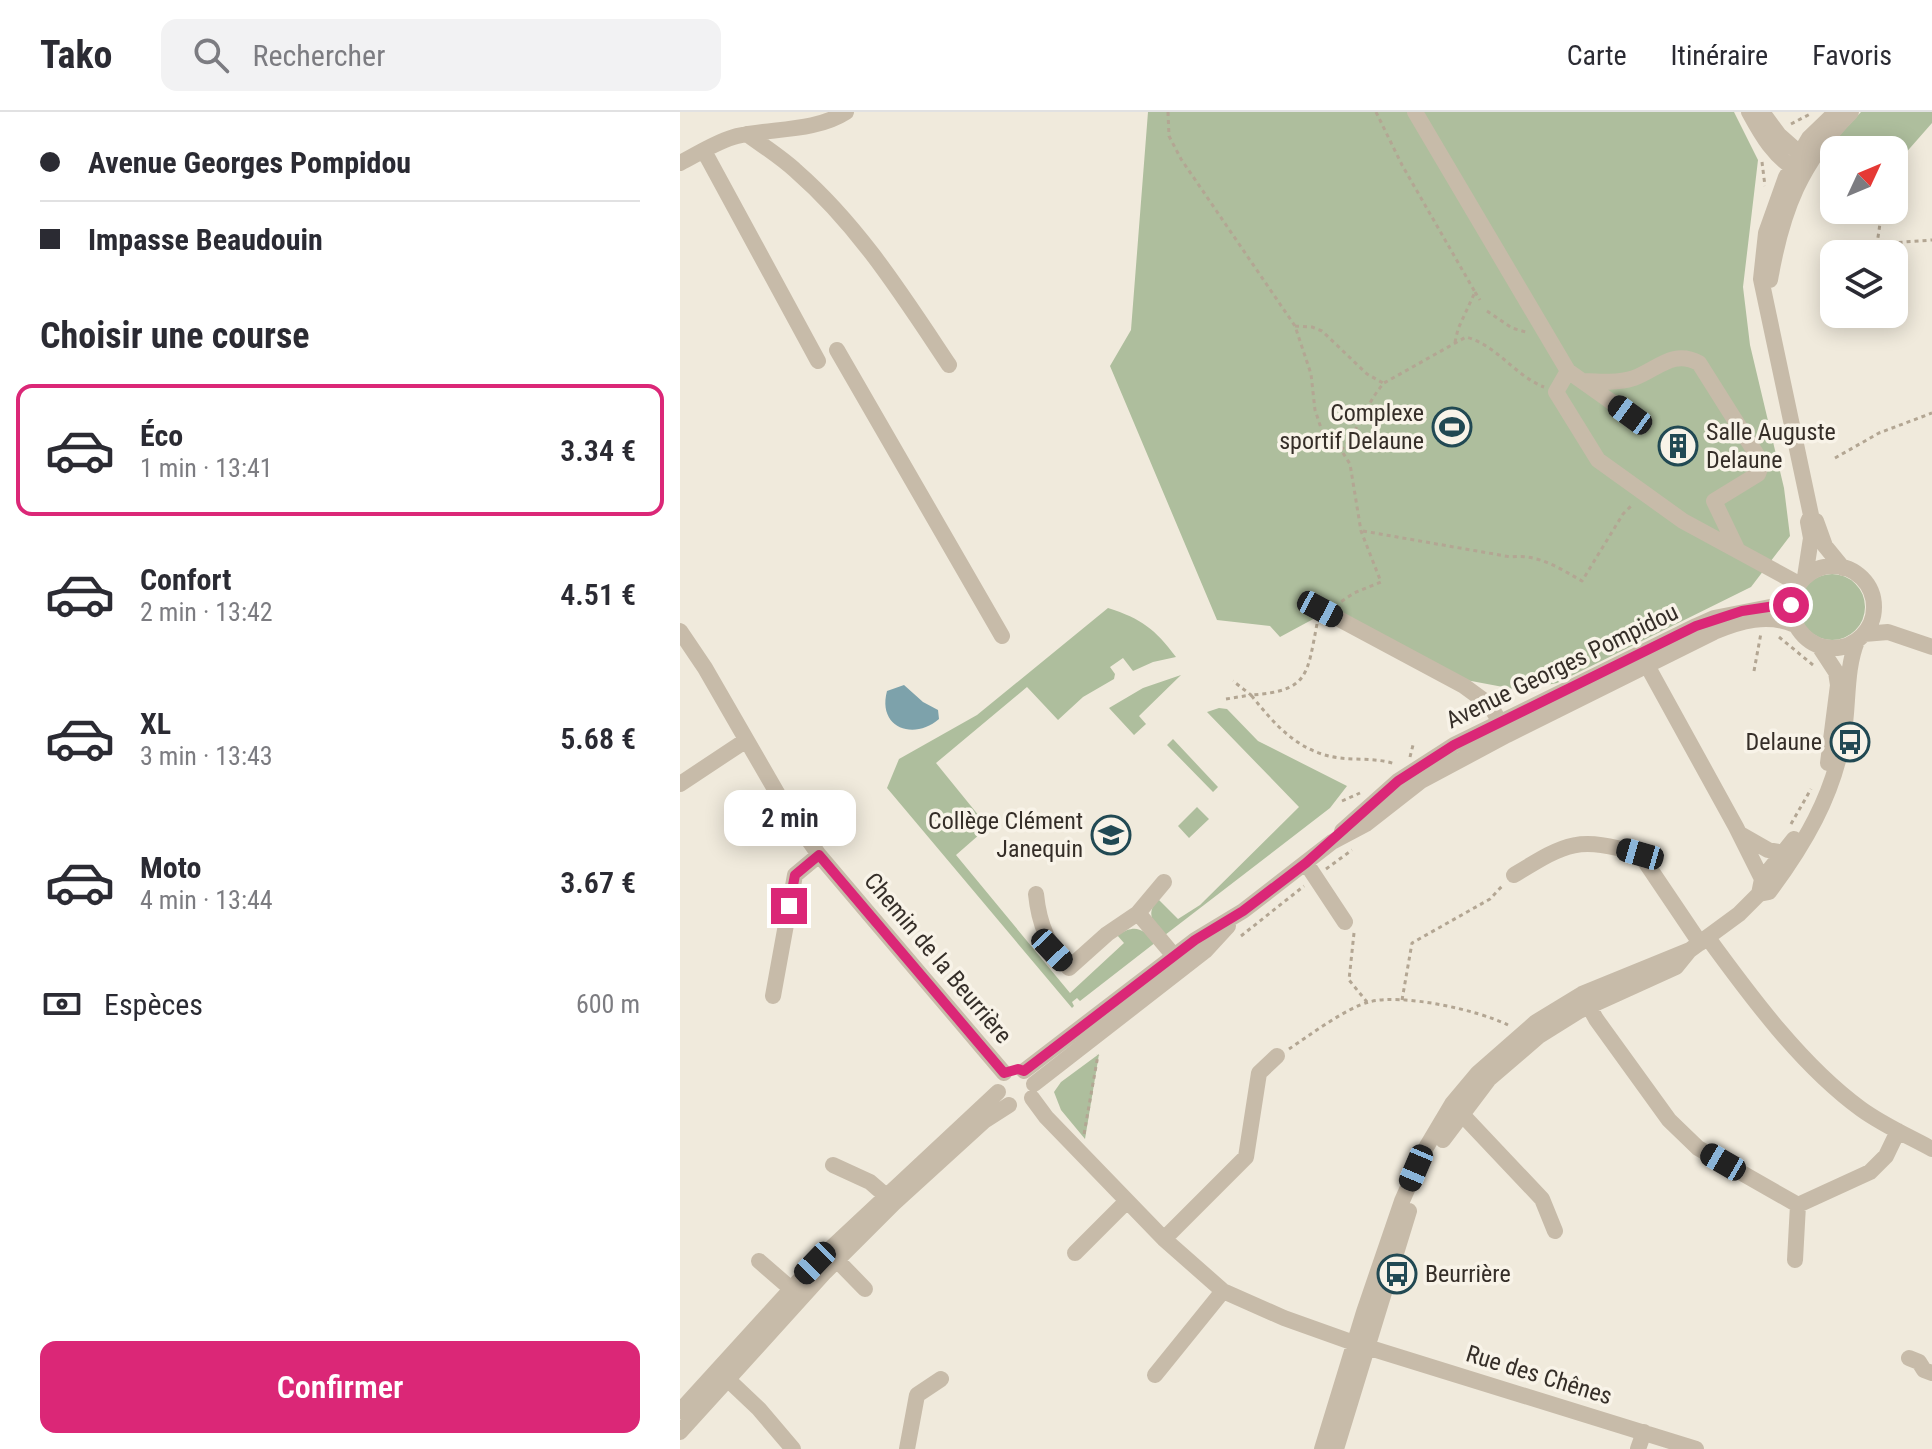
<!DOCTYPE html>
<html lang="fr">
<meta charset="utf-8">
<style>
:root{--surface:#fff;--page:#f2f2f3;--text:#2b2b33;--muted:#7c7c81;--line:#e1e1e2;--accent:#db2777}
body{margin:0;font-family:"Roboto Condensed",sans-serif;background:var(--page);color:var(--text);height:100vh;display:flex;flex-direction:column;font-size:30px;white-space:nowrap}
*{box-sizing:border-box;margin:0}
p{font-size:26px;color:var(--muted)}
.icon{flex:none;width:44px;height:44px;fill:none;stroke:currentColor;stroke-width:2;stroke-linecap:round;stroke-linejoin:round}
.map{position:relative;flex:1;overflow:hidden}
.panel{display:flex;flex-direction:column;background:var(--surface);width:680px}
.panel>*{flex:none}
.banner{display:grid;align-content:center;height:176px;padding:0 40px;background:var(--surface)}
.needle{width:52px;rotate:46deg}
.controls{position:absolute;left:1140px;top:24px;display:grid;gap:16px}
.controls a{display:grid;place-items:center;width:88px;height:88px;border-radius:16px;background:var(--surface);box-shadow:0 4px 20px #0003;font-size:40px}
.end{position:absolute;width:36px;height:36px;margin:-18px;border:10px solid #db2777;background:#fff;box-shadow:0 0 0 4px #fff}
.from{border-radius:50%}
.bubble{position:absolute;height:56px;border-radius:16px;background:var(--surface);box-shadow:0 4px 20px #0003;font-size:26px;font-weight:600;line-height:56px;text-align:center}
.car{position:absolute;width:24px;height:48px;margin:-24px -12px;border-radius:10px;box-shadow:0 0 6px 2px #0007;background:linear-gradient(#222 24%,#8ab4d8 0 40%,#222 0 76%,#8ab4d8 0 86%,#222 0)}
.banner b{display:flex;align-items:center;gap:28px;height:76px;font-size:30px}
.banner b+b{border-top:2px solid var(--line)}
.banner i{width:20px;height:20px;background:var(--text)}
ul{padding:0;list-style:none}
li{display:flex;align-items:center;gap:24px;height:132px;margin:0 16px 12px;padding:0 24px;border:4px solid transparent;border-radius:16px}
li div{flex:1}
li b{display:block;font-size:30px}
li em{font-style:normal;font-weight:600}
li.current{border-color:var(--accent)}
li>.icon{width:72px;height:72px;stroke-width:1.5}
h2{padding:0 40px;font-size:36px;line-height:96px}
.pay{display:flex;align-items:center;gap:20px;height:88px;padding:0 40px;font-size:30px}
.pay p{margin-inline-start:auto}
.action{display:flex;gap:16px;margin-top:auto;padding:16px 40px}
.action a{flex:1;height:92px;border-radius:16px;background:var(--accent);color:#fff;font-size:32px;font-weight:600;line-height:92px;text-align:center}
header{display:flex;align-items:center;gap:48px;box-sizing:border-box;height:112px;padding:0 40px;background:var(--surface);border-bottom:2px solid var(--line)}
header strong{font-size:38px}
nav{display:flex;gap:44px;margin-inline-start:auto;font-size:28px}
.search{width:560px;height:72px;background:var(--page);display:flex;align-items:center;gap:20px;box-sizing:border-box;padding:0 28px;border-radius:16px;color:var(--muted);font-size:30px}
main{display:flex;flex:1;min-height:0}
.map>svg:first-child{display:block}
</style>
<header>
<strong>Tako</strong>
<div class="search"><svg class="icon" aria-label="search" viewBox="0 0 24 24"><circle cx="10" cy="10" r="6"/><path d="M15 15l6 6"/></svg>Rechercher</div>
<nav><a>Carte</a><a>Itinéraire</a><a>Favoris</a></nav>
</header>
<main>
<section class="panel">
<div class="banner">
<b><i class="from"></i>Avenue Georges Pompidou</b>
<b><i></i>Impasse Beaudouin</b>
</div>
<h2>Choisir une course</h2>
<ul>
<li class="current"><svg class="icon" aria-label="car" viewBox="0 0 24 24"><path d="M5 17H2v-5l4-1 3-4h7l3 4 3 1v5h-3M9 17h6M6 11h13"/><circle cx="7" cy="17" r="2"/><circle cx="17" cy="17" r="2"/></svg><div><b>Éco</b><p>1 min · 13:41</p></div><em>3.34 €</em></li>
<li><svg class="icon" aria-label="car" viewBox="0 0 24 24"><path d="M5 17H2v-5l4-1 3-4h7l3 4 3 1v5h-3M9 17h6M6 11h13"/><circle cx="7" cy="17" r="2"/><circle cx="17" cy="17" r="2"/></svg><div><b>Confort</b><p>2 min · 13:42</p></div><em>4.51 €</em></li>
<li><svg class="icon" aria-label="car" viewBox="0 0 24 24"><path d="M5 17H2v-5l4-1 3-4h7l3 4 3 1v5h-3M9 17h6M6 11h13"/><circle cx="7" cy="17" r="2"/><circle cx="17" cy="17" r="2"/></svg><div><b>XL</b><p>3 min · 13:43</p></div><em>5.68 €</em></li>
<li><svg class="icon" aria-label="car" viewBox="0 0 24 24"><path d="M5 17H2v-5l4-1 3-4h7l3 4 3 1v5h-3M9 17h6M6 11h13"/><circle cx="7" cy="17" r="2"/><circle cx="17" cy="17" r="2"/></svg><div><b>Moto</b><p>4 min · 13:44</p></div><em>3.67 €</em></li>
</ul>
<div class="pay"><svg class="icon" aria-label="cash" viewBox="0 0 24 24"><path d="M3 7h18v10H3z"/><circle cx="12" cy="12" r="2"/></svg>Espèces<p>600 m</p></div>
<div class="action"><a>Confirmer</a></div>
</section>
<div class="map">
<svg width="1252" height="1337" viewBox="0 0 1252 1337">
<rect width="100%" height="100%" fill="#f0eadc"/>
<!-- green -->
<path fill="#aebe9d" d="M468 0H1054L1078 48 1063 175 1070 233 1104 376 1110 424 1071 475 877 571 839 578 786 568 637 505 600 525 590 514 537 508 430 254 451 218Z
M1181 0H1252V11L1223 44 1214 67V38H1154V51L1142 42Z
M1119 495a33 33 0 1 1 66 0a33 33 0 1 1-66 0Z
M428 496C462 507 475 517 496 545L473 550 453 559 443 546 430 555 435 562 434 567 403 585 378 608 347 575 256 651 308 715 276 743 390 881 444 831 437 823C456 812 461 816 476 830L400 889 397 886 392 890 394 894 392 896 207 676 219 647 297 603Z
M501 563 459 604 466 612 454 623 429 596 463 576Z
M539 596 547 597 578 629 667 674 650 696 485 823C472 807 466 806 477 786L498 807 520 793 619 695 527 600Z
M493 627 538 675 533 680 487 633Z
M517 695 529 707 509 726 498 714Z
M419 942 405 1027 381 998 374 980 381 970Z"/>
<!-- water -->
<path fill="#7da2ab" d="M224 573 243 590 258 598 259 607C234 629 197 616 207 579Z"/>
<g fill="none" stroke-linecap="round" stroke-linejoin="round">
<!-- path -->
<path stroke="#b3a693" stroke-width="3" stroke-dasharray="4 4" stroke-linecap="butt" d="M488 0 489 24 501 47 615 214 631 262 635 298 643 322 661 338 670 352 681 419 701 470 674 481 659 491
M696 0 722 53 795 180 778 217 775 230
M1111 12 1132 1
M1082 50 1085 74
M1202 98 1197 132 1252 128
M795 180 800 188
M807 199 832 216 849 221
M615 214 632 215 642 219 687 262 703 271
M661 338C679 318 686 291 704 271L786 225C818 234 834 263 864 275
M1155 346 1199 321 1252 301
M683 419 831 445C859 442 879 456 902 469L943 402 953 392
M637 512C627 563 629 579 571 583 595 613 619 641 660 646 678 648 698 646 715 652
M1099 525 1133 553
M1074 559 1081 521
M546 587 571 583 553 569
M730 645 733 633
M662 689 680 681
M1111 712 1131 677
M646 757 672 738
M674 821 669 868 687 890
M561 824 624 774
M722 888 732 831 810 787 824 772
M609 937C630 923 666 896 689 890 722 881 798 898 828 913
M404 1022 418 943"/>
<!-- minor -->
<path stroke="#c7bba9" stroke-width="16" d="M735 0 888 259
M1069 0C1082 24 1094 45 1118 59
M1082 0 1099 23 1125 46
M67 22C83 34 101 45 116 59 179 114 223 184 269 253
M24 39 138 249
M0 51C18 42 37 29 57 24 91 16 135 20 166 0
M1090 168C1102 98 1121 50 1171 0
M157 238 322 524
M903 269C920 270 939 271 954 266 978 257 993 237 1019 251L1082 351 1078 362 1034 389 1057 437
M950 303 888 259 876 280 918 348 1003 409 1119 472
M1136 409 1145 434 1163 456
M1112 495a41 41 0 1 1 82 0a41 41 0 1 1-82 0Z
M1125 465 1131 426 1128 410 1131 403 1081 167 1086 121 1106 65 1129 26 1156 0
M631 492 784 574 810 593 826 621
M0 519 25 556 104 693 139 743 324 961
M1184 522 1208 520 1252 535
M1139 534 1156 560 1158 573 1148 651
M963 546 1056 715 1082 767
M0 672 65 629
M662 719 718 669 774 633 1016 514 1034 506 1095 494 1113 484
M1060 722 1088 738 1104 741
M626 751 665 810
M834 763C888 730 897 724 960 742L1020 831
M356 782C359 812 368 834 389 856L427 822 458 801 484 770
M1079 782 1082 767 1114 727
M458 801 500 851
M1028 826C1071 885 1122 954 1181 997 1203 1013 1228 1024 1252 1037
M93 884 115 763 139 743
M905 887 916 907 989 1008 1018 1036 1118 1093 1190 1060 1206 1044 1218 1019
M344 959 515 828 563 799 652 730 686 712 741 669 827 623 1034 520C1060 509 1088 501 1115 513
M354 972 525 839 548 814
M352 986 366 1005 484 1127 543 1179 604 1206 674 1231 1016 1337
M776 996 862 1087 875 1119
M763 1028 809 967 859 924 899 899 996 855 1009 839
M153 1053 190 1070 212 1089
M484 1127 566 1045 579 961 597 944
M150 1141 185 1177
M395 1141 447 1089
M1115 1148 1118 1093
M79 1149 117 1182
M1229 1246 1239 1250 1244 1258 1252 1261
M41 1261 79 1297 113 1337
M475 1263 543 1179
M0 1299 135 1151 318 980
M0 1320 145 1160 214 1091 304 1009 329 993
M227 1337 237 1283 261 1267
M642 1337 684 1200 722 1089 744 1039 772 992 798 961 856 910 902 882 1010 838 1059 802 1079 782 1089 780C1124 733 1153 684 1163 626 1169 594 1165 559 1177 529
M656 1337 729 1099
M958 1337 964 1320"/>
</g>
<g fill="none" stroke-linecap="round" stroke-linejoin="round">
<!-- route -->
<path stroke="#db2777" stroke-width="10" d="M109 794 115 763 139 743 324 961 338 957 344 959 515 828 563 799 626 751 718 669 774 633 1016 514 1062 499 1095 494 1113 484 1111 493"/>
</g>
<!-- icons -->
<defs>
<symbol id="stadium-ring" viewBox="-11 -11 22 22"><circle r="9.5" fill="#f8f3e8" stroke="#214953" stroke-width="1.5"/><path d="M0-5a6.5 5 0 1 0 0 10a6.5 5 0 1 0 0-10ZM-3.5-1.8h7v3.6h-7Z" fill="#214953"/></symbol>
<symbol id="building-ring" viewBox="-11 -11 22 22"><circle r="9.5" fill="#f8f3e8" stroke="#214953" stroke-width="1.5"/><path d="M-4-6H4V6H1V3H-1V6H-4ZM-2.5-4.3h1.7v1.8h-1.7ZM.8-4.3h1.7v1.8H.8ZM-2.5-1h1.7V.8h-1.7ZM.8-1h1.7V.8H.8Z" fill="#214953"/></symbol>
<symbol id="bus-ring" viewBox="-11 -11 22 22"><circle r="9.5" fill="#f8f3e8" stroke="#214953" stroke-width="1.5"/><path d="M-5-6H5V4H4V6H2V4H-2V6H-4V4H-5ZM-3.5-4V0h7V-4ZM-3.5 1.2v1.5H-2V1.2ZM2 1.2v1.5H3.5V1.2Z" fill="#214953"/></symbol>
<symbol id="school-ring" viewBox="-11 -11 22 22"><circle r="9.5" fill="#f8f3e8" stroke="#214953" stroke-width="1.5"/><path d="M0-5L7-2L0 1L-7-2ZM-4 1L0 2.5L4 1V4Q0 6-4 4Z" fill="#214953"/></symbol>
</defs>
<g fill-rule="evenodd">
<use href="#stadium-ring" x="750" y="293" width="44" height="44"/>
<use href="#building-ring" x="976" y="312" width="44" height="44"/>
<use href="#bus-ring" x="1148" y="608" width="44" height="44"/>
<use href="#school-ring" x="409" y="701" width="44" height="44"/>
<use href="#bus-ring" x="695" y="1140" width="44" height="44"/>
</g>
<g text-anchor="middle" stroke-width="7" stroke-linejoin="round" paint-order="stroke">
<!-- poi labels -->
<g font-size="24" fill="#352e28" stroke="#f8f3e8" text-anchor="end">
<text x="744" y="309">Complexe<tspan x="744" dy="28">sportif Delaune</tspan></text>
<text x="1026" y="328" text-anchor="start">Salle Auguste<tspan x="1026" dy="28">Delaune</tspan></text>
<text x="1142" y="638">Delaune</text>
<text x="403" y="717">Collège Clément<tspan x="403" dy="28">Janequin</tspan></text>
<text x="745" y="1170" text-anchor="start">Beurrière</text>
</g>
<!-- street labels -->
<g font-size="24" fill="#352e28" stroke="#f8f3e8">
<text transform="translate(882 554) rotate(-26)" y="8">Avenue Georges Pompidou</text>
<text transform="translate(258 846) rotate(50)" y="8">Chemin de la Beurrière</text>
<text transform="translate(859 1263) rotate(17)" y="8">Rue des Chênes</text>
</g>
</g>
</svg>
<div class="controls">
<a><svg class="needle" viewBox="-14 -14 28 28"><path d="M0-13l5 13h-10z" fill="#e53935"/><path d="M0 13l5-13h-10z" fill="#7c7c81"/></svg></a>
<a><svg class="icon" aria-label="layers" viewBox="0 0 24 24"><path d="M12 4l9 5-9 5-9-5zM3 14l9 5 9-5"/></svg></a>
</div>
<i class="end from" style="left:1111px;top:493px"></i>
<i class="end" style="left:109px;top:794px"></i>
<div class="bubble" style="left:44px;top:678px;width:132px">2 min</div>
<i class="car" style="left:950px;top:303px;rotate:306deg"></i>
<i class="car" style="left:640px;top:497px;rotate:118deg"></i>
<i class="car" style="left:960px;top:742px;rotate:286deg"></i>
<i class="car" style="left:372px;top:838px;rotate:137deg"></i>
<i class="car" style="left:1043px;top:1050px;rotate:300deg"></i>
<i class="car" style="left:736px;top:1056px;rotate:203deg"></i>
<i class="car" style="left:135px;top:1151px;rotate:224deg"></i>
</div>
</main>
